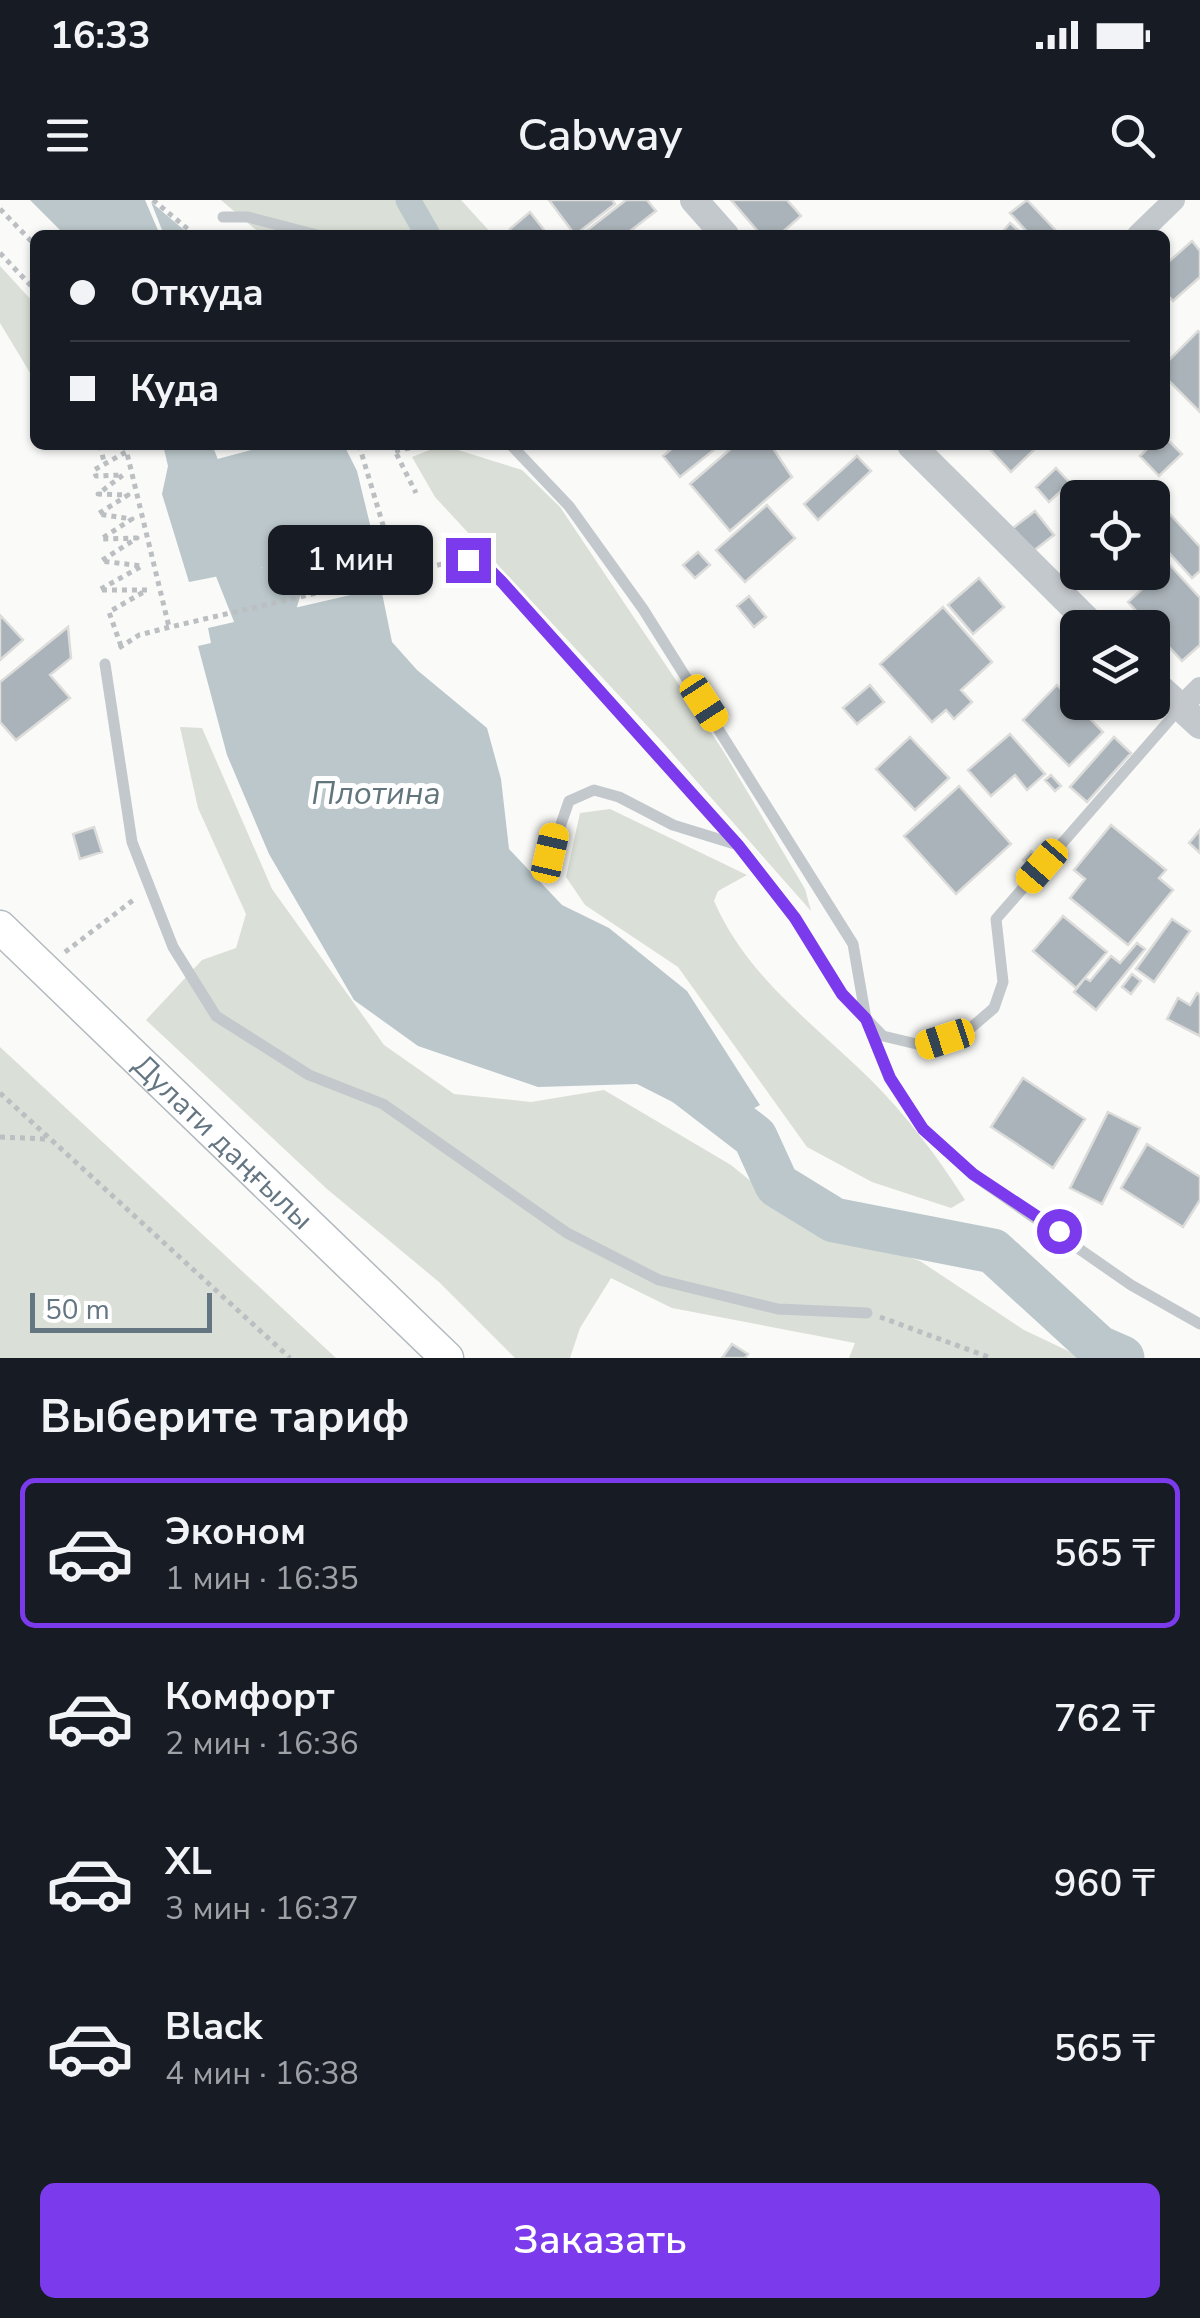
<!DOCTYPE html>
<html lang="ru">
<meta charset="utf-8">
<style>
:root{--surface:#171b24;--page:#20242c;--text:#f1f3f6;--muted:#9ea1a6;--line:#363941;--accent:#7c3aed}
body{margin:0;font-family:"Nunito Sans",sans-serif;background:var(--page);color:var(--text);height:100vh;display:flex;flex-direction:column;font-size:38px;white-space:nowrap}
*{box-sizing:border-box;margin:0}
p{font-size:32px;color:var(--muted)}
.icon{flex:none;width:55px;height:55px;fill:none;stroke:currentColor;stroke-width:2;stroke-linecap:round;stroke-linejoin:round}
.map{position:relative;height:1158px;overflow:hidden}
.side{display:flex;flex-direction:column;background:var(--surface);flex:1}
.side>*{flex:none}
.guide{position:absolute;left:30px;top:30px;width:1140px;height:220px;border-radius:15px;box-shadow:0 2px 8px #0004;display:grid;align-content:center;height:220px;padding:0 40px;background:var(--surface)}
.fabs{position:absolute;left:1060px;top:280px;display:grid;gap:20px}
.fabs a{display:grid;place-items:center;width:110px;height:110px;border-radius:15px;background:var(--surface);box-shadow:0 2px 8px #0004;font-size:50px}
.scale{position:absolute;left:30px;bottom:25px;width:182px;box-sizing:border-box;padding-left:10px;border:5px solid #657683;border-top:0;font-size:28px;line-height:35px;white-space:nowrap;color:#657683;-webkit-text-stroke:8px #fff;paint-order:stroke}
.end{position:absolute;width:45px;height:45px;margin:-22px;border:12px solid #7c3aed;background:#fff;box-shadow:0 0 0 5px #fff}
.from{border-radius:50%}
.bubble{position:absolute;height:70px;border-radius:15px;background:var(--surface);box-shadow:0 2px 8px #0004;font-size:32px;font-weight:600;line-height:70px;text-align:center}
.car{position:absolute;width:30px;height:60px;margin:-30px -15px;border-radius:12px;box-shadow:0 0 8px 2px #0007;background:linear-gradient(#f5c518 24%,#345 0 40%,#f5c518 0 76%,#345 0 86%,#f5c518 0)}
.guide b{display:flex;align-items:center;gap:35px;height:95px;font-size:38px}
.guide b+b{border-top:2px solid var(--line)}
.guide i{width:25px;height:25px;background:var(--text)}
ul{padding:0;list-style:none}
li{display:flex;align-items:center;gap:30px;height:150px;margin:0 20px 15px;padding:0 20px;border:5px solid transparent;border-radius:15px}
li div{flex:1}
li b{display:block;font-size:38px}
li em{font-style:normal;font-weight:600}
li.selected{border-color:var(--accent)}
li>.icon{width:90px;height:90px;stroke-width:1.5}
h2{padding:0 40px;font-size:45px;line-height:120px}
.action{display:flex;gap:20px;margin-top:auto;padding:20px 40px}
.action a{flex:1;height:115px;border-radius:15px;background:var(--accent);color:#fff;font-size:40px;font-weight:600;line-height:115px;text-align:center}
.status{display:flex;justify-content:space-between;align-items:center;height:70px;padding:0 50px;background:var(--surface);direction:ltr}
.status svg{height:28px;fill:currentColor}
header{display:flex;justify-content:space-between;align-items:center;height:130px;padding:0 40px;background:var(--surface);font-size:45px;font-weight:600}
.map>svg:first-child{display:block}
</style>
<div class="status"><b>16:33</b><svg viewBox="0 0 49 12"><path d="M0 12V9h3v3zM5 12V6h3v6zM10 12V3h3v9zM15 12V0h3v12zM26 1h20v11H26zM47 4h2v5h-2z"/></svg></div>
<header><svg class="icon" aria-label="menu" viewBox="0 0 24 24"><path d="M4 6h16M4 12h16M4 18h16"/></svg>Cabway<svg class="icon" aria-label="search" viewBox="0 0 24 24"><circle cx="10" cy="10" r="6"/><path d="M15 15l6 6"/></svg></header>
<div class="map">
<svg width="1200" height="1158" viewBox="0 0 1200 1158">
<rect width="100%" height="100%" fill="#fafaf8"/>
<!-- green -->
<path fill="#dadfd7" d="M221 0H461L493 35H262Z
M0 66 35 104V181L0 123Z
M442 245 522 270 560 307 722 549 805 689 811 711 663 543 435 297 412 257Z
M180 527 202 528 272 689 384 845 454 894 531 902 604 890 731 965 810 1029 831 1031 920 1061 1024 1130 1083 1158H849L855 1143 672 1108 611 1078 580 1128 570 1158H515L439 1082 327 989 146 820 202 760 236 748 246 714 198 608Z
M610 609 747 675 718 691 714 701C747 777 813 823 870 879 906 915 938 957 965 1000L951 1008 872 982 807 947 678 767 585 705 566 677 580 613Z
M0 847 336 1158H0Z"/>
<!-- water -->
<path fill="#bbc7cb" d="M30 0H145L160 35H65Z
M151 2 190 35H164Z
M163 245H205L210 261 270 245H344L357 271 375 345 189 382 162 294 168 266Z
M381 388 392 442 417 470 487 528 501 579 509 649 562 705 609 728 687 791 760 905 720 926 637 884 538 887 418 846 354 800 269 654 227 555 198 446 211 443 208 428Z"/>
<g fill="none" stroke-linecap="round" stroke-linejoin="round">
<!-- canal -->
<path stroke="#bbc7cb" stroke-width="25" d="M408 0 428 35"/>
<!-- river -->
<path stroke="#bbc7cb" stroke-width="45" d="M188 245 279 474
M266 432 317 261 313 245
M686 884 755 937 777 985 834 1020 993 1051 1099 1148 1122 1158"/>
</g>
<!-- building -->
<path fill="#aab3b9" stroke="#dcdcda" stroke-width="2.5" d="M549 0H612L615 4 575 35Z
M626 0H647L656 11 625 35H581Z
M731 0H787L801 16 779 35H761Z
M1027 0 1060 35H1030L1010 13Z
M530 12 548 35H515L510 29Z
M1010 23 1023 35H1000Z
M1192 41 1200 51V77L1173 101 1165 93V65Z
M1198 131 1200 133V212L1165 177V164Z
M1165 237 1182 254 1159 276 1140 256 1151 245H1165Z
M676 245H720L680 277 663 256Z
M735 245H771L792 277 730 331 690 284Z
M986 245H1039L1011 272Z
M857 256 871 271 818 320 804 304Z
M1056 268 1070 283 1049 302 1036 287Z
M767 305 795 338 745 382 716 350Z
M1035 311 1054 335 1032 352 1013 328Z
M1169 313 1200 347V371L1192 378 1152 334V327Z
M698 352 710 365 695 378 683 365Z
M1169 364 1200 398V445L1182 461 1128 402Z
M979 378 1004 407 973 434 948 405Z
M749 396 766 417 754 427 737 406Z
M943 407 992 462 961 490 972 502 954 519 946 510 932 522 880 464Z
M0 415 23 440 0 460Z
M68 427 71 458 50 475 70 498 16 540 0 522V482Z
M870 485 884 502 857 524 843 508Z
M1057 485 1103 532 1069 566 1023 520Z
M1010 534 1045 574 1027 590 1015 575 991 596 968 570Z
M910 537 949 578 915 610 876 569Z
M1114 537 1131 553 1087 602 1070 587Z
M1051 575 1061 586 1055 591 1045 580Z
M959 586 1011 644 956 694 904 636Z
M1111 625 1166 670 1159 678 1173 690 1128 745 1070 698 1085 679 1074 670Z
M94 627 102 652 80 659 73 634Z
M1200 630V653L1189 643Z
M1031 651 1040 660 1032 669 1023 660Z
M1063 716 1107 752 1076 788 1033 751Z
M1172 719 1190 731 1154 782 1136 769Z
M1137 743 1145 749 1096 810 1074 792 1085 778 1090 781 1111 756 1120 763Z
M1132 774 1141 781 1131 794 1122 787Z
M1197 793 1200 795V836L1167 819 1178 798 1190 805Z
M1023 878 1085 919 1053 968 991 927Z
M1108 912 1140 928 1102 1004 1070 988Z
M1147 944 1200 977V1000L1183 1027 1121 988Z
M732 1144 748 1154 745 1158H722Z"/>
<g fill="none" stroke-linecap="round" stroke-linejoin="round">
<defs>
<g id="secondary">
<path id="s1" d="M0 727 447 1158"/>
</g>
</defs>
<!-- secondary casing -->
<use href="#secondary" stroke="#b3babf" stroke-width="35"/>
<!-- path -->
<path stroke="#bbbfc2" stroke-width="5" stroke-dasharray="5 5" stroke-linecap="butt" d="M153 0 195 35
M0 9 35 45
M0 53 35 90
M100 245 104 262
M125 245 169 427
M359 245 389 345
M392 245 416 293
M395 251 424 245
M121 446 109 412 147 390H99L142 366 101 361 137 338 101 339 132 319 98 314 128 295 98 294 123 275 96 276 94 270 126 252
M119 448 139 435 170 427 451 362
M65 752 136 698
M0 893 290 1158
M0 937 47 939
M880 1117 991 1158"/>
<!-- service -->
<path stroke="#c3c8cc" stroke-width="11" d="M223 17H248L317 35
M511 245 569 306 643 409 853 744 866 819 889 878 923 929 973 975 1131 1085 1200 1124
M468 360 487 367 502 382 738 645 795 718 842 794 883 836 925 846 966 832 994 808 1003 782 996 719 1181 507
M105 464 132 642 173 747 216 816 309 875 383 904 567 1033 659 1080 778 1109 867 1113
M551 653 569 601 594 590 619 597 673 625 738 645"/>
<!-- minor -->
<path stroke="#c3c8cc" stroke-width="22" d="M1138 35 1174 0
M1181 507 1200 488"/>
<!-- tertiary -->
<path stroke="#c3c8cc" stroke-width="28" d="M694 0 725 35
M911 245 1095 428
M1152 481 1200 525"/>
<!-- secondary -->
<use href="#secondary" stroke="#fff" stroke-width="32"/>
</g>
<g fill="none" stroke-linecap="round" stroke-linejoin="round">
<!-- route -->
<path stroke="#7c3aed" stroke-width="12" d="M468 360 487 367 502 382 738 645 795 718 842 794 866 819 890 878 923 929 973 974 1059 1031"/>
</g>
<g text-anchor="middle" stroke-width="10" stroke-linejoin="round" paint-order="stroke">
<!-- street labels -->
<g font-size="30" fill="#657683" stroke="#fff">
<text dy="10" stroke="none"><textPath href="#s1" startOffset="310">Дулати даңғылы</textPath></text>
</g>
<!-- water labels -->
<g font-size="32" font-style="italic" fill="#60757c" stroke="#fff">
<text x="376" y="604">Плотина</text>
</g>
</g>
</svg>
<div class="fabs">
<a><svg class="icon" aria-label="locate" viewBox="0 0 24 24"><circle cx="12" cy="12" r="6"/><path d="M12 2v4M12 18v4M2 12h4M18 12h4"/></svg></a>
<a><svg class="icon" aria-label="layers" viewBox="0 0 24 24"><path d="M12 4l9 5-9 5-9-5zM3 14l9 5 9-5"/></svg></a>
</div>
<div class="scale">50 m</div>
<i class="end from" style="left:1059px;top:1031px"></i>
<i class="end" style="left:468px;top:360px"></i>
<div class="bubble" style="left:268px;top:325px;width:165px">1 мин</div>
<i class="car" style="left:704px;top:503px;rotate:147deg"></i>
<i class="car" style="left:550px;top:653px;rotate:13deg"></i>
<i class="car" style="left:1042px;top:666px;rotate:221deg"></i>
<i class="car" style="left:945px;top:839px;rotate:252deg"></i>
<div class="guide">
<b><i class="from"></i>Откуда</b>
<b><i></i>Куда</b>
</div>
</div>
<section class="side">
<h2>Выберите тариф</h2>
<ul>
<li class="selected"><svg class="icon" aria-label="car" viewBox="0 0 24 24"><path d="M5 17H2v-5l4-1 3-4h7l3 4 3 1v5h-3M9 17h6M6 11h13"/><circle cx="7" cy="17" r="2"/><circle cx="17" cy="17" r="2"/></svg><div><b>Эконом</b><p>1 мин · 16:35</p></div><em>565 ₸</em></li>
<li><svg class="icon" aria-label="car" viewBox="0 0 24 24"><path d="M5 17H2v-5l4-1 3-4h7l3 4 3 1v5h-3M9 17h6M6 11h13"/><circle cx="7" cy="17" r="2"/><circle cx="17" cy="17" r="2"/></svg><div><b>Комфорт</b><p>2 мин · 16:36</p></div><em>762 ₸</em></li>
<li><svg class="icon" aria-label="car" viewBox="0 0 24 24"><path d="M5 17H2v-5l4-1 3-4h7l3 4 3 1v5h-3M9 17h6M6 11h13"/><circle cx="7" cy="17" r="2"/><circle cx="17" cy="17" r="2"/></svg><div><b>XL</b><p>3 мин · 16:37</p></div><em>960 ₸</em></li>
<li><svg class="icon" aria-label="car" viewBox="0 0 24 24"><path d="M5 17H2v-5l4-1 3-4h7l3 4 3 1v5h-3M9 17h6M6 11h13"/><circle cx="7" cy="17" r="2"/><circle cx="17" cy="17" r="2"/></svg><div><b>Black</b><p>4 мин · 16:38</p></div><em>565 ₸</em></li>
</ul>
<div class="action"><a>Заказать</a></div>
</section>
